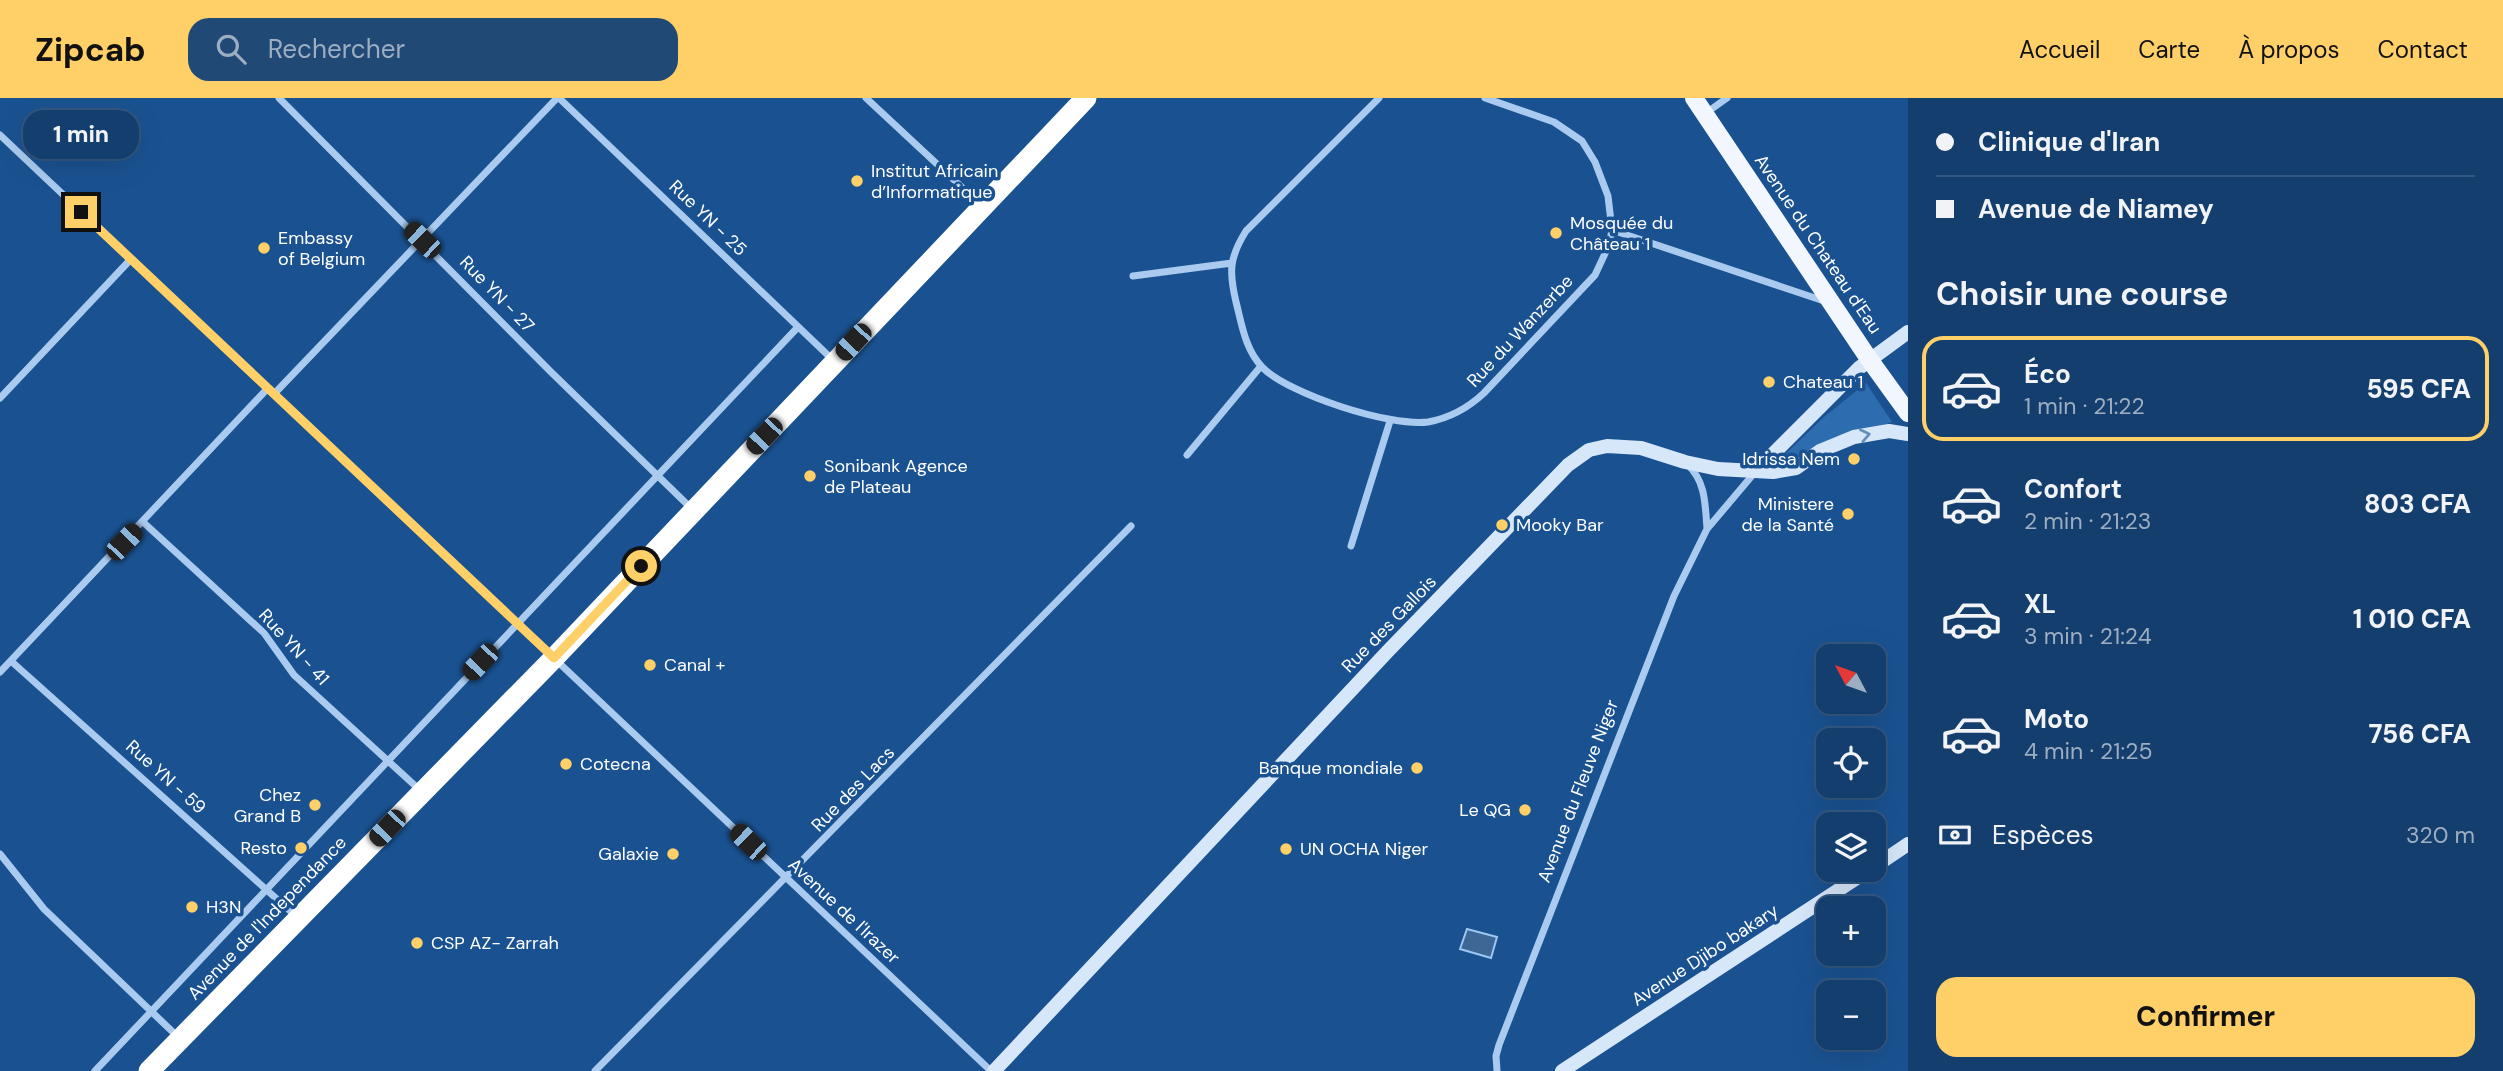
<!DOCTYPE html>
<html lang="fr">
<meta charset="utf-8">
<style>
:root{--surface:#143e6d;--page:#214975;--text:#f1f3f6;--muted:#9daec2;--line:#335780;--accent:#ffcf68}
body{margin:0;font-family:"DM Sans",sans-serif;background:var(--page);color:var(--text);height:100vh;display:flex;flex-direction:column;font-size:26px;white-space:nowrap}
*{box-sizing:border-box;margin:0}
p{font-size:23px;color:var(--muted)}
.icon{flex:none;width:38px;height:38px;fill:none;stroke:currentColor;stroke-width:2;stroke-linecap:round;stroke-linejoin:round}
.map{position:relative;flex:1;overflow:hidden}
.details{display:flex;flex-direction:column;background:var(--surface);width:595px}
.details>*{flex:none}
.top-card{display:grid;align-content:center;height:154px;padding:0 28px;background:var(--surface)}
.needle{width:46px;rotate:311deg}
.tools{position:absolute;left:1816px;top:546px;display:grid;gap:14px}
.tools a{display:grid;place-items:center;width:70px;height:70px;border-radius:14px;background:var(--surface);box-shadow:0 7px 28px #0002,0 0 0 2px var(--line);font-size:35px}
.end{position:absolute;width:32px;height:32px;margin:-16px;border:9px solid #ffcf68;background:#111;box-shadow:0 0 0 4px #111}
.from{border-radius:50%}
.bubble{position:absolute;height:49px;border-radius:21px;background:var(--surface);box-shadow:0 7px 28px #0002,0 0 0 2px var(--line);font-size:23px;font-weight:800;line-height:49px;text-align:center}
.car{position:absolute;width:21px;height:42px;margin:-21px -10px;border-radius:9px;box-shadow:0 0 5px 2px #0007;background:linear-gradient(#222 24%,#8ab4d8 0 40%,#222 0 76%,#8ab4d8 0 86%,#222 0)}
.top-card b{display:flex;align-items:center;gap:24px;height:66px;font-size:26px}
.top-card b+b{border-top:2px solid var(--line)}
.top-card i{width:18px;height:18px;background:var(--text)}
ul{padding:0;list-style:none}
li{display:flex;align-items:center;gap:21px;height:105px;margin:0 14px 10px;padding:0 14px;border:4px solid transparent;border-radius:21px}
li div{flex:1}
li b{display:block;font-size:26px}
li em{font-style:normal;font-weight:800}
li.on{border-color:var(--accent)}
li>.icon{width:63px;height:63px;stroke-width:1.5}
h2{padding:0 28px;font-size:32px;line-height:84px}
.pay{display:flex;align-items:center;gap:18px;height:77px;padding:0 28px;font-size:26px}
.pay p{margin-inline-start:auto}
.cta{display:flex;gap:14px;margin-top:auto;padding:14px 28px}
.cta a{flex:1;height:80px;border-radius:21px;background:var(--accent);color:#111;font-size:28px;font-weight:800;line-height:80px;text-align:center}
header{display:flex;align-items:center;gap:42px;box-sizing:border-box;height:98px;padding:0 35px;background:var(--accent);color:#111}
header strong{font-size:33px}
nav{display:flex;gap:38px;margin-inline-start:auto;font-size:24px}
.search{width:490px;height:63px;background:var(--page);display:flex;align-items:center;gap:18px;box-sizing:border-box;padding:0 24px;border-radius:21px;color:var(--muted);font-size:26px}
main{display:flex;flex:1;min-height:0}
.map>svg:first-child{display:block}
</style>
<header>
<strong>Zipcab</strong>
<div class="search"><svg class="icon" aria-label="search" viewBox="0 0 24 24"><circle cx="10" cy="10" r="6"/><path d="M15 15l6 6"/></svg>Rechercher</div>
<nav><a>Accueil</a><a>Carte</a><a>À propos</a><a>Contact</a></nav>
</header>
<main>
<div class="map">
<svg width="1908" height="973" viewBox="0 0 1908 973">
<rect width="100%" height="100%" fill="#1a5291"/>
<!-- green -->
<path fill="#2d6caf" d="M1866 285 1892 324 1815 351 1781 370 1777 364 1824 319Z"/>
<!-- water -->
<path fill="#3f6795" stroke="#9dc6f1" stroke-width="2" d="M1467 831 1497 839 1491 860 1460 851Z"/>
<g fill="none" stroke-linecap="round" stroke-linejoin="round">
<!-- street -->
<path stroke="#aacbef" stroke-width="7" d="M279 0 551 274 693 412
M559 0 834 263
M866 0 982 108
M1379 0 1246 133C1229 160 1229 174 1236 204 1242 227 1245 251 1262 269 1288 296 1390 329 1428 324 1450 320 1468 310 1484 295L1595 177 1609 147 1612 132 1608 98 1595 64 1582 43 1554 24 1485 0
M1706 15 1727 0
M0 37 991 973
M1612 132 1827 204
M1133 178 1232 165
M274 296 557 0
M0 300 131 161
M1187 357 1261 268
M1688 367C1706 384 1705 407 1707 430
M143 424 264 535 294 577 422 694
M1351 448 1390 323
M11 563 298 820
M0 574 268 290
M0 756 44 811 177 938
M95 973 798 229
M595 973 1131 428
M1497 973 1496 958 1499 947 1674 498 1707 431 1756 373"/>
<!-- secondary -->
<path stroke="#d7e7fa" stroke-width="14" d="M1757 372 1859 270 1908 234
M1874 769 1908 746
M994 973 1388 553 1568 367 1589 352 1607 348 1641 350 1685 364 1718 371 1773 374 1796 370 1820 353 1854 339 1889 333 1908 336
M1562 973 1869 772"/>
<!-- primary -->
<path stroke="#f2f7ff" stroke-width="18" d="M1694 0 1869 261 1908 315"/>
<!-- highway -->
<path stroke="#fff" stroke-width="21" d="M149 973 554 560 1086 0"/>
</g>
<!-- one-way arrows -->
<defs><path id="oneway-chevron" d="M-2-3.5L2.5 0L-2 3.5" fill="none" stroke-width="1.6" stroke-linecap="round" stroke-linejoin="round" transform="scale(1.75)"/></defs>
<use stroke="#668ebb" href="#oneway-chevron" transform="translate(1865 337) rotate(-12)"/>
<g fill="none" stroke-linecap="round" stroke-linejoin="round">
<!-- route -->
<path stroke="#ffcf68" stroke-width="9" d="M81 114 554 560 641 468"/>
</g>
<!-- markers -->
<g fill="#ffcf68" stroke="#1a5291" stroke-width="2.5">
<circle cx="857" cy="83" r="7"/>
<circle cx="1556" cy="135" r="7"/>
<circle cx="264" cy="150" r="7"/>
<circle cx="1769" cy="284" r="7"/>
<circle cx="1854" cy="361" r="7"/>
<circle cx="810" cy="378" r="7"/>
<circle cx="1848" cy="416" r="7"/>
<circle cx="1502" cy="427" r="7"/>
<circle cx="650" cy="567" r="7"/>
<circle cx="566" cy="666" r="7"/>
<circle cx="1417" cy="670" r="7"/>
<circle cx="315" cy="707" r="7"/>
<circle cx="1525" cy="712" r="7"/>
<circle cx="301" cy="750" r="7"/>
<circle cx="1286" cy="751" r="7"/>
<circle cx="673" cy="756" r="7"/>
<circle cx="192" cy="809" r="7"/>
<circle cx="417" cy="845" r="7"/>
</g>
<g text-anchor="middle" stroke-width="7" stroke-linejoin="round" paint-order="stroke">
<!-- poi labels -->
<g font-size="18" fill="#fff" stroke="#1a5291" text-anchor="start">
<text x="871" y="79">Institut Africain<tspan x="871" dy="21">d’Informatique</tspan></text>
<text x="1570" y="131">Mosquée du<tspan x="1570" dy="21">Château 1</tspan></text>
<text x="278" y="146">Embassy<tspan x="278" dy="21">of Belgium</tspan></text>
<text x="1783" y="290">Chateau 1</text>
<text x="1840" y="367" text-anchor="end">Idrissa Nem</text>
<text x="824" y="374">Sonibank Agence<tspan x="824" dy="21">de Plateau</tspan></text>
<text x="1834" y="412" text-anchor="end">Ministere<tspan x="1834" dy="21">de la Santé</tspan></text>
<text x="1516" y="433">Mooky Bar</text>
<text x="664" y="573">Canal +</text>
<text x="580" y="672">Cotecna</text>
<text x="1403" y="676" text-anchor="end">Banque mondiale</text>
<text x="301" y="703" text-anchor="end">Chez<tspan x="301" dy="21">Grand B</tspan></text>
<text x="1511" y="718" text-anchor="end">Le QG</text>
<text x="287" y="756" text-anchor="end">Resto</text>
<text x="1300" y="757">UN OCHA Niger</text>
<text x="659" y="762" text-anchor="end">Galaxie</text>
<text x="206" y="815">H3N</text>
<text x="431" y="851">CSP AZ- Zarrah</text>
</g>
<!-- street labels -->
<g font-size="18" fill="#fff" stroke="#1a5291">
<text transform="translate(708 120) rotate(44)" y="6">Rue YN - 25</text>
<text transform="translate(1818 146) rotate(56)" y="6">Avenue du Chateau d'Eau</text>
<text transform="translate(497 196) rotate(46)" y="6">Rue YN - 27</text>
<text transform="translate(1520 233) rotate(-47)" y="6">Rue du Wanzerbe</text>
<text transform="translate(1389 526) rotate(-46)" y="6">Rue des Gallois</text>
<text transform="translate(294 549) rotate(48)" y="6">Rue YN - 41</text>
<text transform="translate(166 679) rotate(42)" y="6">Rue YN - 59</text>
<text transform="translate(853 691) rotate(-46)" y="6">Rue des Lacs</text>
<text transform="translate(1578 693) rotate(-69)" y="6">Avenue du Fleuve Niger</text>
<text transform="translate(844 813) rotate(43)" y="6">Avenue de l'Irazer</text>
<text transform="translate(267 820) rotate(-46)" y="6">Avenue de l'Independance</text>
<text transform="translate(1705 857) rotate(-33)" y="6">Avenue Djibo bakary</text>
</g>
</g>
</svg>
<div class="tools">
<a><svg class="needle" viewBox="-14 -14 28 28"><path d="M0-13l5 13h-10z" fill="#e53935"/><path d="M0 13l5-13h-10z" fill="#9daec2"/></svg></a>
<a><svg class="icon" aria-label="locate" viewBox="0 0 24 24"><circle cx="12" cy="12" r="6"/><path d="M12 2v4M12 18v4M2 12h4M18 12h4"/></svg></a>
<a><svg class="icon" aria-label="layers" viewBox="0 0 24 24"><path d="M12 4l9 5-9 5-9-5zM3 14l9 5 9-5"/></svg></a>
<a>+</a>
<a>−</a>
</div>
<i class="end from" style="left:641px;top:468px"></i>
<i class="end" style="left:81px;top:114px"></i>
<div class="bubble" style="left:23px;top:12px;width:116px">1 min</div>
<i class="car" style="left:422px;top:142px;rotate:314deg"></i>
<i class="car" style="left:853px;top:244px;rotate:223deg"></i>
<i class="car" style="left:764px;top:338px;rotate:224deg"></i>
<i class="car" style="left:124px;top:444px;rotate:44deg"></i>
<i class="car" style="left:480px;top:564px;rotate:223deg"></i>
<i class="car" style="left:387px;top:730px;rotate:224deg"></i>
<i class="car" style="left:748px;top:744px;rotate:314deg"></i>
</div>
<section class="details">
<div class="top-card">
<b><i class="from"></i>Clinique d'Iran</b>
<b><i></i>Avenue de Niamey</b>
</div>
<h2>Choisir une course</h2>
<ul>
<li class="on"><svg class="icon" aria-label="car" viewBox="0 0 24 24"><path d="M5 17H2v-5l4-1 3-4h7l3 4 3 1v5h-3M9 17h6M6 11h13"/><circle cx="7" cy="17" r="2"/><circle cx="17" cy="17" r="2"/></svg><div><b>Éco</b><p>1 min · 21:22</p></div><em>595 CFA</em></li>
<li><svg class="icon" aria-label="car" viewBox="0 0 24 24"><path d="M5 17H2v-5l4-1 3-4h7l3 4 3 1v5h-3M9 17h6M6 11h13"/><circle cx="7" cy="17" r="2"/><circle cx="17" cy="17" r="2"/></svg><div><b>Confort</b><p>2 min · 21:23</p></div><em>803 CFA</em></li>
<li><svg class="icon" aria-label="car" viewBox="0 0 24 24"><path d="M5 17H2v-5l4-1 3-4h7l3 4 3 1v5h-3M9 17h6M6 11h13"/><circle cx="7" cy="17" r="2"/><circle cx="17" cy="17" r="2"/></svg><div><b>XL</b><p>3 min · 21:24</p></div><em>1 010 CFA</em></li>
<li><svg class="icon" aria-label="car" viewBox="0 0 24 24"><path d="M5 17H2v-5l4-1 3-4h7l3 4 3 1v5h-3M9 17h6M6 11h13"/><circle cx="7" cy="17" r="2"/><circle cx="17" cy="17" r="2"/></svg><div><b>Moto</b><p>4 min · 21:25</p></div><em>756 CFA</em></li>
</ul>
<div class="pay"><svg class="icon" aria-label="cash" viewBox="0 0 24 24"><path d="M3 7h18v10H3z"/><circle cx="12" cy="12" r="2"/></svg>Espèces<p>320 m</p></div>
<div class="cta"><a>Confirmer</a></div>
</section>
</main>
